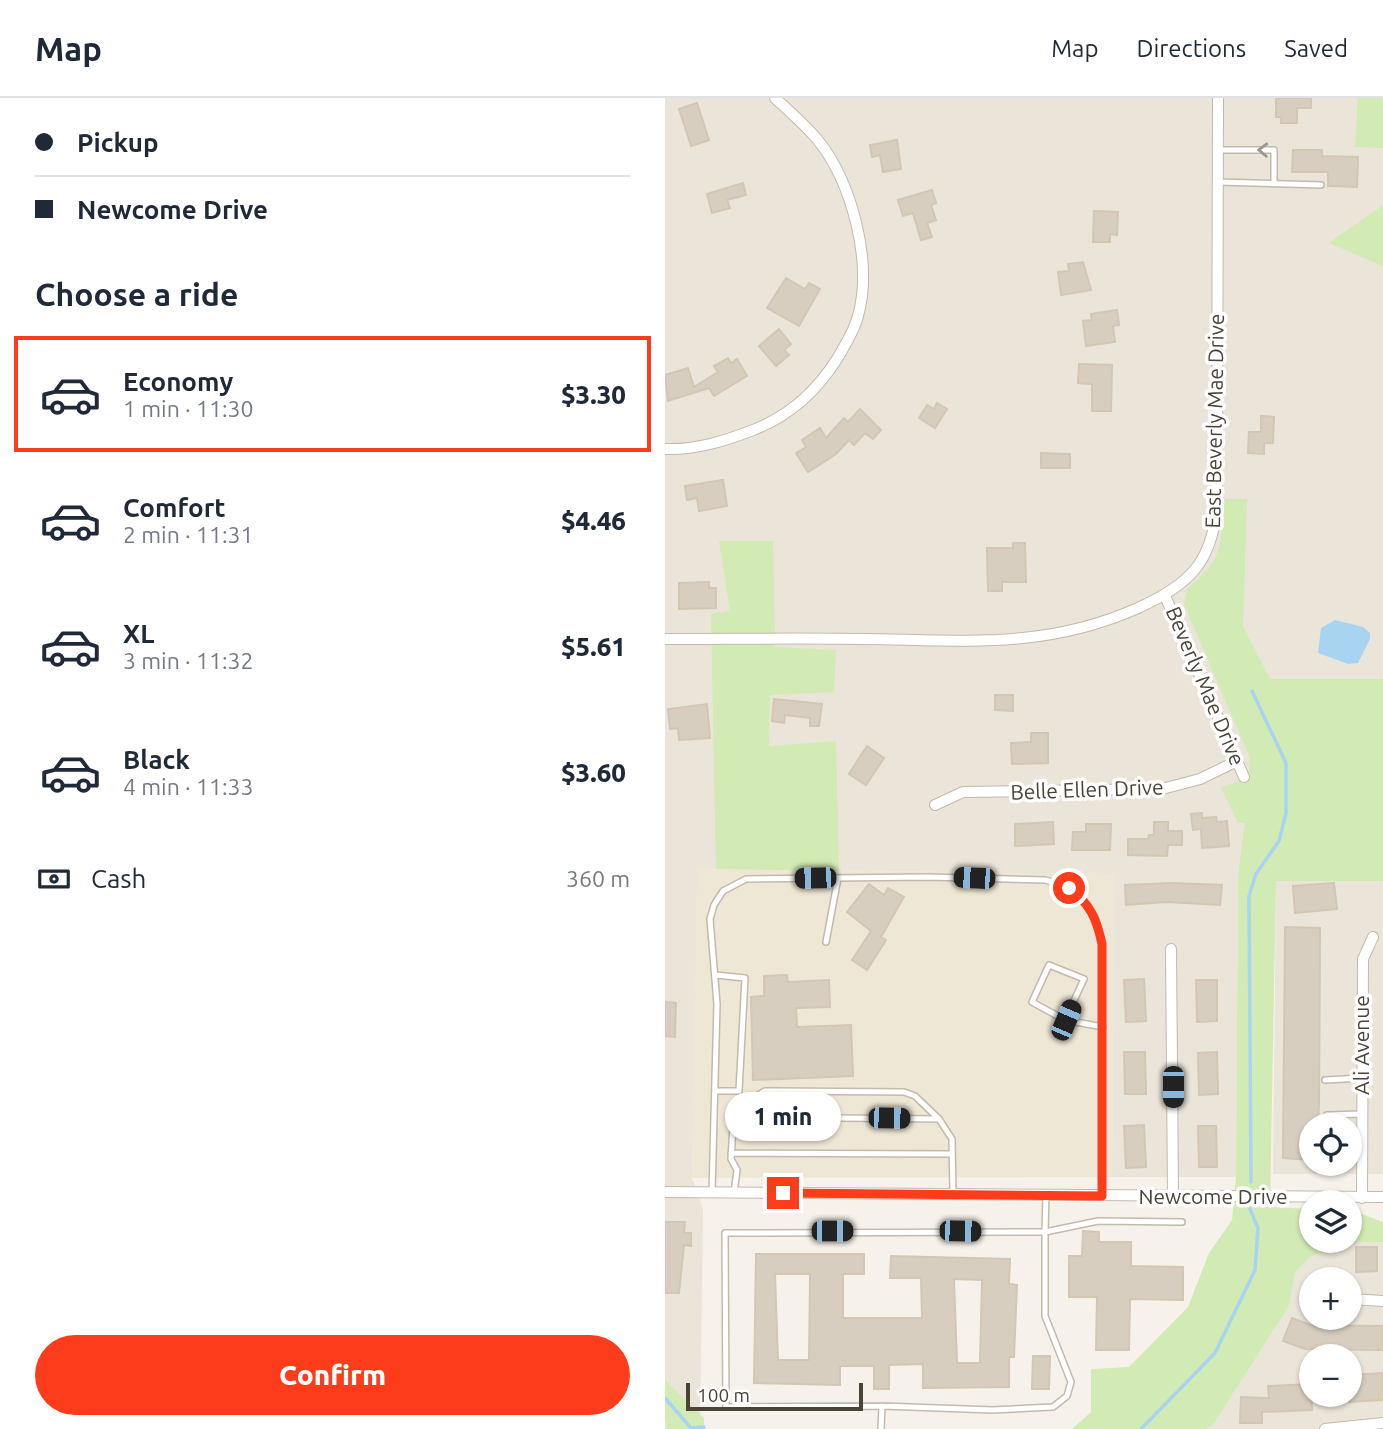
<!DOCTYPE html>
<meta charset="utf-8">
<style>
:root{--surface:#fff;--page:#f2f2f3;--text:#1f2937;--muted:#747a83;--line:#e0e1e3;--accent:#fd3c1b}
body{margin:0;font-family:Ubuntu,sans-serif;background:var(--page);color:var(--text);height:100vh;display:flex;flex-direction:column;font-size:26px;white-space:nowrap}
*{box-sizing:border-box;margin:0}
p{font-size:23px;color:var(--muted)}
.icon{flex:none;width:38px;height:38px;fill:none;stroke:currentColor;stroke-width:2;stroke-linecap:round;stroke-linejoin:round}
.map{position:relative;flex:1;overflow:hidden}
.sheet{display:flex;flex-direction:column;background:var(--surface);width:665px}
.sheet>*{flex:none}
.top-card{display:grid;align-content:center;height:154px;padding:0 35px;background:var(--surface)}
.tools{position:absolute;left:634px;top:1015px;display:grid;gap:14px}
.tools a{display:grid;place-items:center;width:63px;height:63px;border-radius:50%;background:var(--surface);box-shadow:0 2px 5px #0004;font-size:35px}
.scale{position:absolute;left:21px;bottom:18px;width:177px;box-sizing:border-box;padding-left:7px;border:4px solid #4a4338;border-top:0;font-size:19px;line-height:24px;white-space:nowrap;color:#4a4338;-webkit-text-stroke:5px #fff;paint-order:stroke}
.end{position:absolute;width:32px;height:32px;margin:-16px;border:9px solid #fd3c1b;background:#fff;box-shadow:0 0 0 4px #fff}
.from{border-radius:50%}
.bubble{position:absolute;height:49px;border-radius:24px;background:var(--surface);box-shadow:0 2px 5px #0004;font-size:23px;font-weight:800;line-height:49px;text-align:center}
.car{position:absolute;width:21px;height:42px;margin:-21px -10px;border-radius:9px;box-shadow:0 0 5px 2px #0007;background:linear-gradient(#222 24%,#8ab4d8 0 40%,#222 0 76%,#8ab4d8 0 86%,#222 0)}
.top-card b{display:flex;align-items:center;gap:24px;height:66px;font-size:26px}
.top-card b+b{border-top:2px solid var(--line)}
.top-card i{width:18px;height:18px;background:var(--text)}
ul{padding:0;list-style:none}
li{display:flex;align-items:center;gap:21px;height:116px;margin:0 14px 10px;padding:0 21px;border:4px solid transparent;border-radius:0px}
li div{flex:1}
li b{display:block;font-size:26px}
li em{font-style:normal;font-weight:800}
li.selected{border-color:var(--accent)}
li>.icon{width:63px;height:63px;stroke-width:1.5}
h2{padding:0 35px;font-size:32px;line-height:84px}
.pay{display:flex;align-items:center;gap:18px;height:77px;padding:0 35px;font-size:26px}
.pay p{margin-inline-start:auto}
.button{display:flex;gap:14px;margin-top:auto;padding:14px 35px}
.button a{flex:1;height:80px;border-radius:42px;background:var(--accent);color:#fff;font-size:28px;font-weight:800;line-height:80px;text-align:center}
header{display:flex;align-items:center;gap:42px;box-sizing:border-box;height:98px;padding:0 35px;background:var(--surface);border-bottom:2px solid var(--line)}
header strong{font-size:33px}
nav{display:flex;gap:38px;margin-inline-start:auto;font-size:24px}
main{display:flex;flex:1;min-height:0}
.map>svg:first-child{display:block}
</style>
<header>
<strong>Map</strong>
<nav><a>Map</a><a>Directions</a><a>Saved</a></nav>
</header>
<main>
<section class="sheet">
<div class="top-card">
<b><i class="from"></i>Pickup</b>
<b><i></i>Newcome Drive</b>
</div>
<h2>Choose a ride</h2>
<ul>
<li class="selected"><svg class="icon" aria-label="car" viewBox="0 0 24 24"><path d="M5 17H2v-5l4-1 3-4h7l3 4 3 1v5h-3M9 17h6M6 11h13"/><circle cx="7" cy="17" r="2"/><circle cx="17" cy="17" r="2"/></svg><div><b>Economy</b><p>1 min · 11:30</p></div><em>$3.30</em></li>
<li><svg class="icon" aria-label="car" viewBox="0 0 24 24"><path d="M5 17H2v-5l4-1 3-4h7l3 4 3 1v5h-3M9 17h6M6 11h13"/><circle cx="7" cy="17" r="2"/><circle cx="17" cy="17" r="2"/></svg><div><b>Comfort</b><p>2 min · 11:31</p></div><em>$4.46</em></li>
<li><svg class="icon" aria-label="car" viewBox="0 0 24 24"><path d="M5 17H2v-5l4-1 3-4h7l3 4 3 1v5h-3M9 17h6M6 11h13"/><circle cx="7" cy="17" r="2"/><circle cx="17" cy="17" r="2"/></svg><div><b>XL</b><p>3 min · 11:32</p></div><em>$5.61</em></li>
<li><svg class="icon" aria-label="car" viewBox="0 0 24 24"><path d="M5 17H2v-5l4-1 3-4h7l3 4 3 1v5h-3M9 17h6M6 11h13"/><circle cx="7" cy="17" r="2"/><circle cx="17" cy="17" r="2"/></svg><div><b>Black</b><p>4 min · 11:33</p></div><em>$3.60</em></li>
</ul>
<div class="pay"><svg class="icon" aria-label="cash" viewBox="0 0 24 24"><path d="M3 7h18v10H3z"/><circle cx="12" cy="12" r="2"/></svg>Cash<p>360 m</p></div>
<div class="button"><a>Confirm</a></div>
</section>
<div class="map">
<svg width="718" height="1331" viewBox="0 0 718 1331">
<rect width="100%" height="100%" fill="#f6f2eb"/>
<!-- residential -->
<path fill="#eae4d9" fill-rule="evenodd" d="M0 0H718V581H605L573 776 571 1079H447L449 776 33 771 27 1080 38 1111 35 1331H0Z
M611 783H718V1076H608ZM646 1027H684V1066H646Z
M687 1144H718V1331H542L550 1324 624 1208 630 1175 644 1158ZM646 1181H684V1220H646ZM646 1258H684V1297H646Z"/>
<!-- education -->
<path fill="#efe7d5" d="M32 771 449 776 447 1079 27 1080Z"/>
<!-- green -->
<path fill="#d2eab4" d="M693 0H718V50L690 49Z
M718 107V168L664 145Z
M557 401H582L578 528 605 581H718V783H611L605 1109 646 1111V1143H684V1113H689L718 1124V1144H687L644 1159 630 1175 624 1208 550 1324 542 1331H407L426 1314V1271L464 1269 523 1209 544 1155 567 1122 571 1079 573 776 580 725H573L556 690 584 679 585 660 519 506 522 491C559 461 557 447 557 401Z
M54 443H108L110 549 171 552 169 594 105 597 104 648 171 643 174 773 51 771 46 516 65 513Z
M0 1282 39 1320V1331H0L3 1327 0 1323Z"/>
<!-- water -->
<path fill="#a8d4f2" d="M670 522 698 529 705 535V541L693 565 683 566 653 555 656 530Z"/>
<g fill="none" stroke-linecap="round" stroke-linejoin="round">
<!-- stream -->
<path stroke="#a8d4f2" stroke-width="3.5" d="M586 1084 584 798 591 776 614 743 621 715V665L587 593
M0 1300 26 1330 39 1329
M476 1331 550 1255 590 1172 593 1130 585 1111"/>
</g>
<!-- building -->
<path fill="#d8cec0" stroke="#d3c6b3" stroke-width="2" fill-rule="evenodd" d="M611 0H646V10H632V25H616V19H611Z
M32 5 44 42 26 48 14 11Z
M232 42 236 71 218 74 215 57 207 59 205 47Z
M628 52H657V58L693 59 692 89 663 88V74H627Z
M78 85 81 97 62 102 65 110 47 115 42 96Z
M267 92 271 105 266 107 271 122 262 125 267 139 256 142 248 115 238 118 233 102Z
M429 113 453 114 452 137 445 136V144H428Z
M418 164 426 192 396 197 393 174 404 173 403 166Z
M121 180 140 191 144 185 155 191 134 228 102 210Z
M452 212 454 227 448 228 450 244 421 248 418 223 427 222 426 216Z
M114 231 126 246 119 252 124 257 111 268 94 248Z
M63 260 66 265 72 261 82 278 49 298 44 290 3 303 0 277 23 270 29 289 53 274 49 268Z
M414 266 447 267 446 313H427V286L413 285Z
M272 305 282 311 270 330 254 320 262 307 269 311Z
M195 311 216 332 208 341 200 335 189 347 184 342 171 356 143 374 131 355 141 349 137 342 155 330 161 340 179 320 183 324Z
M596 318 609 319 608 345H599V356L583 355 584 334H596Z
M376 355 405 356V370H376Z
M58 382 62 408 34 413 32 400 22 402 20 388Z
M348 445H360L361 484H337V493H323L322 450H348Z
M44 484V490H51V510L14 511V485Z
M330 597H348V613L330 612Z
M109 601 157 606 154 628H145V620L120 617 119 625 107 623Z
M42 606 45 640 14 642 13 630 5 631 3 611Z
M366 635H383V665L347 666 346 645 366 644Z
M202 648 219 660 201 687 184 676Z
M537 715V720L551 719 552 724 562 723 564 748 537 750 536 731 528 732 526 716Z
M388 724 389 746 350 748V726Z
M489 724H503V733H517V747H503L502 758 463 757V741H483L484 737H489Z
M421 726H446L445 752H407L408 734H421Z
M507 785 557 787 555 807 501 804 461 807 460 787Z
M669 785 672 811 630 815 628 788Z
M204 786 219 797 223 790 239 799 216 839 221 842 202 872 187 862 206 833 182 814Z
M620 829 655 830 654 1006 653 1027H646V1062L618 1060Z
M122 877 123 884 164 882 165 909 131 910 132 929 186 927 188 978 88 982 86 899 99 898V878Z
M479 881 481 923 461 924 459 882Z
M531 882H552V923L532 924Z
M0 904 11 905 10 939 0 938Z
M459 954H480L481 996H460Z
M552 954 553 996 534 997 533 955Z
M479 1027 481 1069 461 1070 459 1028Z
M533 1028H551L552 1069H534Z
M0 1124H20L19 1135H26V1148L19 1147 14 1195H0Z
M418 1133 434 1134V1144H466V1168L518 1169V1202L465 1201 464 1252H431L432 1199H404V1158H417Z
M691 1149H712V1173L691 1174Z
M91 1156H199V1176H178V1220H257L256 1180H225L226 1158 345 1161 344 1186 352 1187 349 1259H344V1289L258 1290V1266L224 1267V1291H209V1268H175V1287L89 1285ZM110 1176H145L144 1262H113ZM289 1181 317 1182 315 1265H292Z
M627 1220 645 1227 718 1228V1252L640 1251 618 1243Z
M368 1258H385L384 1291H367Z
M718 1275V1302L684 1304V1277Z
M646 1286 647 1312 597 1314V1325H575L576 1299 604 1300 603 1288Z"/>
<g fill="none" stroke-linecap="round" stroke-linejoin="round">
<defs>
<path id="service" d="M553 52H609V86
M553 84 656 87
M161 844 173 780
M400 922 419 881 384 867 367 904 400 922 438 929
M660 982 697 980
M50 993H74L80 880 51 877
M662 1017 697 1016
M75 1019 274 1021
M684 1052H697
M66 1055 287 1056
M47 1095 52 906 45 821 49 807 58 793 81 781 262 779 380 782 395 786 413 797 430 819 437 846V1098
M69 1095 72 1072 66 1061 68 1028 88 1000 100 993H108L239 994 250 998 274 1021 287 1041 288 1097
M217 1308 328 1312 388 1309 402 1298 406 1284 380 1218V1134L433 1123 517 1124
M216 1331 217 1308 61 1309 60 1135 380 1134 381 1097"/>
<path id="minor" d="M0 351C31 352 60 343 88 332 125 318 151 294 172 261 180 247 189 234 193 218 208 164 187 84 152 41 139 26 124 13 110 0
M500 498 579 679
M0 541C66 541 131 540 197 541 297 542 379 552 473 510 524 487 547 465 552 408L553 0
M270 707 298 694 497 691 535 681 572 663
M506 851 508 1099
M0 1094 718 1099
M697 1100 698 861 708 839
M684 1201 718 1203
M660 1331 718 1325"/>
</defs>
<!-- service casing -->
<use href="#service" stroke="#c2baad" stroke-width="8"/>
<!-- minor casing -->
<use href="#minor" stroke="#c2baad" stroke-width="12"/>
<!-- service -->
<use href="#service" stroke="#fff" stroke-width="5"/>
<!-- minor -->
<use href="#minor" stroke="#fff" stroke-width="10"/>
</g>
<!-- one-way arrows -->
<defs><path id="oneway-chevron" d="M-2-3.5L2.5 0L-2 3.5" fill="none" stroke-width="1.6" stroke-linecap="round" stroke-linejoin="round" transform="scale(1.75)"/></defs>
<use stroke="#9b9892" href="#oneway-chevron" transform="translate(598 52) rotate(-178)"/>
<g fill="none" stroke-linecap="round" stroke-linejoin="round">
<!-- route -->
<path stroke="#fd3c1b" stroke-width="9" d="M118 1095 437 1098V846C432 822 425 805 404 790"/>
</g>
<g text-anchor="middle" stroke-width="7" stroke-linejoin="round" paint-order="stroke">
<!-- street labels -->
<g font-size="21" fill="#4a4338" stroke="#fff">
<text transform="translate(550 323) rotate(-89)" y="7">East Beverly Mae Drive</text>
<text transform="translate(540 588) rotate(67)" y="7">Beverly Mae Drive</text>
<text transform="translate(422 692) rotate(-2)" y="7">Belle Ellen Drive</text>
<text transform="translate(697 947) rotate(-90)" y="7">Ali Avenue</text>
<text x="548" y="1106">Newcome Drive</text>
</g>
</g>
</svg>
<div class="tools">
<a><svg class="icon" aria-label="locate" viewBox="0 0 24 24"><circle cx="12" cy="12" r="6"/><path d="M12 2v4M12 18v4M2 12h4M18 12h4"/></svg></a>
<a><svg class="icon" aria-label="layers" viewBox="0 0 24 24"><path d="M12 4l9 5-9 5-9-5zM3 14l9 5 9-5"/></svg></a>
<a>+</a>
<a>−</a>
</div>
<div class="scale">100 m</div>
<i class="end from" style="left:404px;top:790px"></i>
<i class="end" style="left:118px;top:1095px"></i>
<div class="bubble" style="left:60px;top:994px;width:116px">1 min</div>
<i class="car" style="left:150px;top:780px;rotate:269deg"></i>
<i class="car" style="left:309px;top:780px;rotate:272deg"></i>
<i class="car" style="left:401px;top:922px;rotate:23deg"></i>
<i class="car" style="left:508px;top:989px;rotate:180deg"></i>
<i class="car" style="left:224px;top:1020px;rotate:91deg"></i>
<i class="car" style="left:167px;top:1133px;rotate:90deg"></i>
<i class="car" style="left:295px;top:1133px;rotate:91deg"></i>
</div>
</main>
